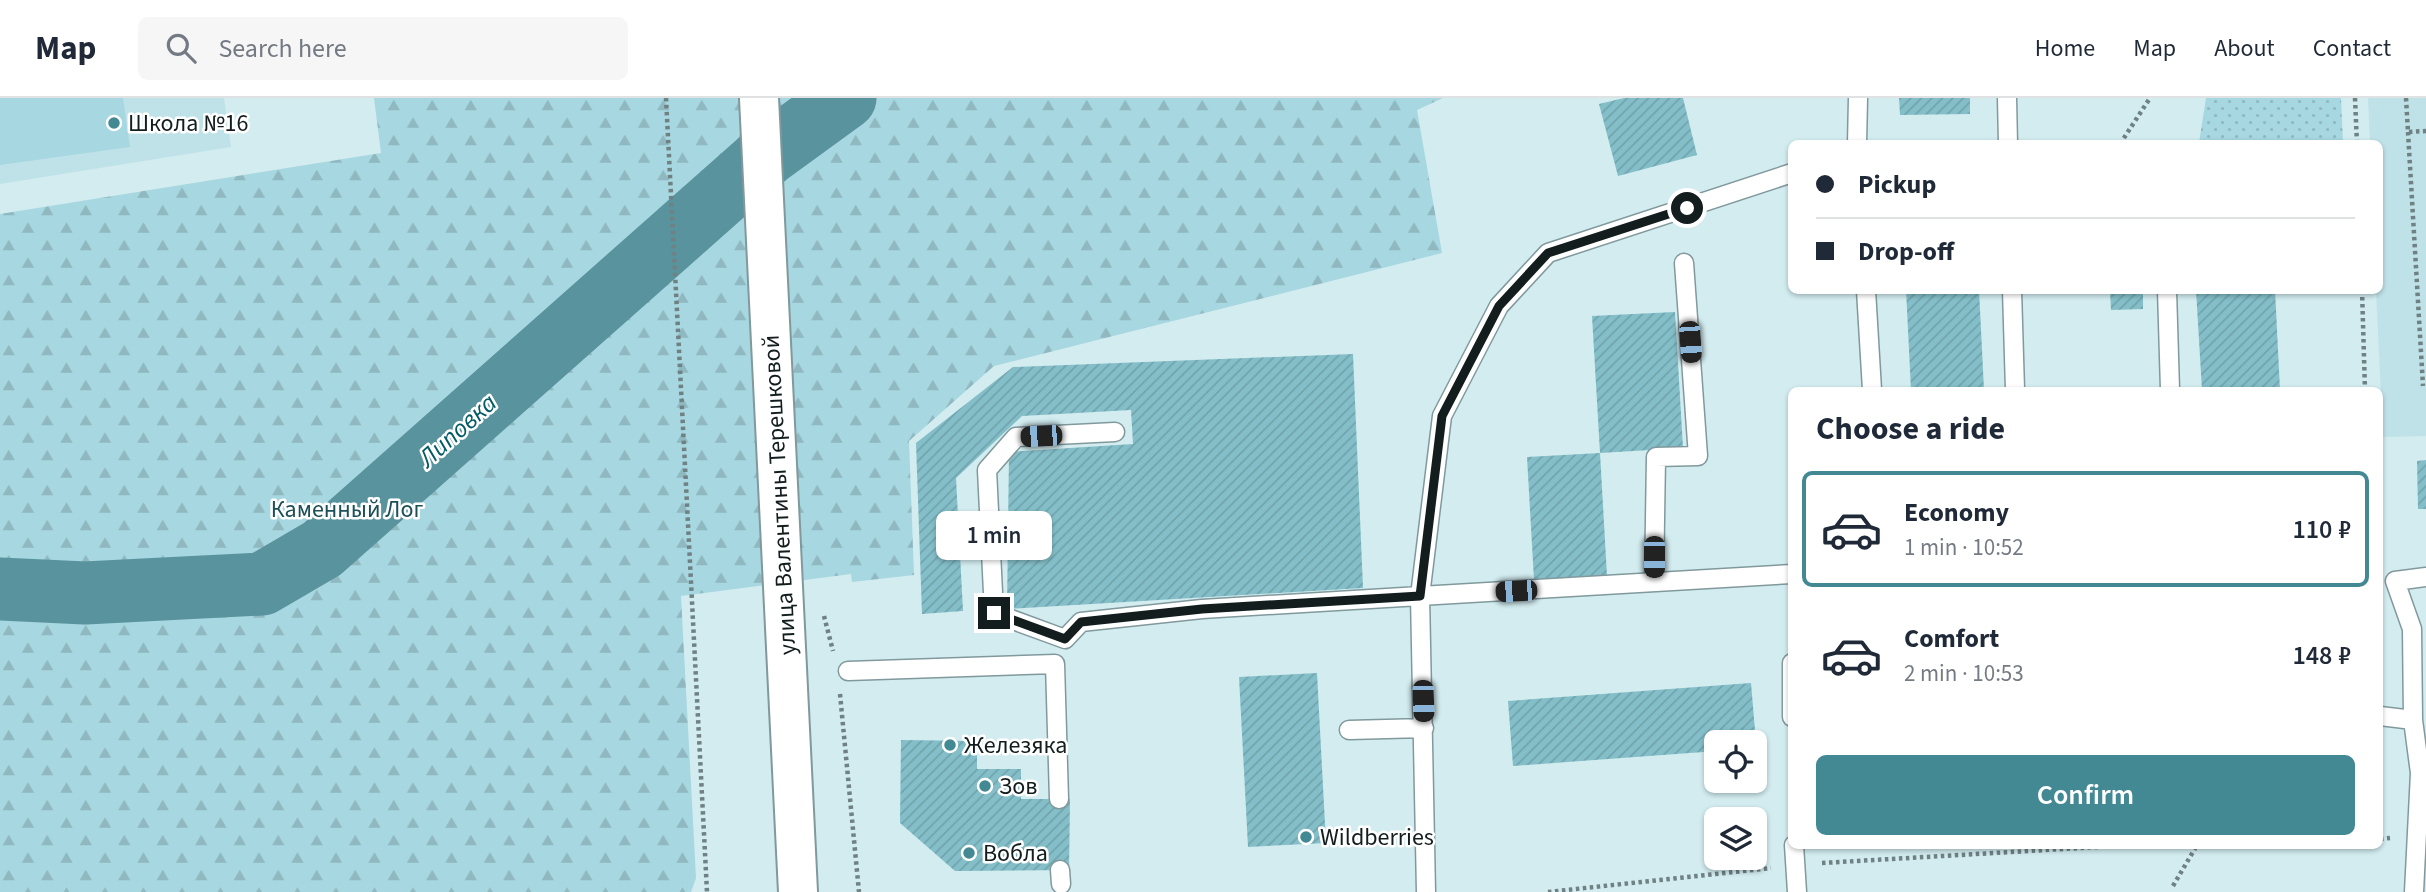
<!DOCTYPE html>
<meta charset="utf-8">
<style>
:root{--surface:#fff;--page:#f6f6f7;--text:#1f2937;--muted:#747a83;--line:#e0e1e3;--accent:#438994}
body{margin:0;font-family:"Source Sans 3",sans-serif;background:var(--page);color:var(--text);height:100vh;display:flex;flex-direction:column;font-size:26px;white-space:nowrap}
*{box-sizing:border-box;margin:0}
p{font-size:23px;color:var(--muted)}
.icon{flex:none;width:38px;height:38px;fill:none;stroke:currentColor;stroke-width:2;stroke-linecap:round;stroke-linejoin:round}
.map{position:relative;flex:1;overflow:hidden}
.details{position:absolute;left:1788px;top:289px;width:595px;height:462px;display:flex;flex-direction:column;background:var(--surface);border-radius:10px;box-shadow:0 2px 5px #0004}
.details>*{flex:none}
.banner{position:absolute;left:1788px;top:42px;width:595px;height:154px;border-radius:10px;box-shadow:0 2px 5px #0004;display:grid;align-content:center;height:154px;padding:0 28px;background:var(--surface)}
.tools{position:absolute;left:1704px;top:632px;display:grid;gap:14px}
.tools a{display:grid;place-items:center;width:63px;height:63px;border-radius:10px;background:var(--surface);box-shadow:0 2px 5px #0004;font-size:35px}
.end{position:absolute;width:32px;height:32px;margin:-16px;border:9px solid #131d1e;background:#fff;box-shadow:0 0 0 4px #fff}
.from{border-radius:50%}
.bubble{position:absolute;height:49px;border-radius:10px;background:var(--surface);box-shadow:0 2px 5px #0004;font-size:23px;font-weight:600;line-height:49px;text-align:center}
.car{position:absolute;width:21px;height:42px;margin:-21px -10px;border-radius:9px;box-shadow:0 0 5px 2px #0007;background:linear-gradient(#222 24%,#8ab4d8 0 40%,#222 0 76%,#8ab4d8 0 86%,#222 0)}
.banner b{display:flex;align-items:center;gap:24px;height:66px;font-size:26px}
.banner b+b{border-top:2px solid var(--line)}
.banner i{width:18px;height:18px;background:var(--text)}
ul{padding:0;list-style:none}
li{display:flex;align-items:center;gap:21px;height:116px;margin:0 14px 10px;padding:0 14px;border:4px solid transparent;border-radius:10px}
li div{flex:1}
li b{display:block;font-size:26px}
li em{font-style:normal;font-weight:600}
li.current{border-color:var(--accent)}
li>.icon{width:63px;height:63px;stroke-width:1.5}
h2{padding:0 28px;font-size:32px;line-height:84px}
.primary-button{display:flex;gap:14px;margin-top:auto;padding:14px 28px}
.primary-button a{flex:1;height:80px;border-radius:10px;background:var(--accent);color:#fff;font-size:28px;font-weight:600;line-height:80px;text-align:center}
header{display:flex;align-items:center;gap:42px;box-sizing:border-box;height:98px;padding:0 35px;background:var(--surface);border-bottom:2px solid var(--line)}
header strong{font-size:33px}
nav{display:flex;gap:38px;margin-inline-start:auto;font-size:24px}
.search{width:490px;height:63px;background:var(--page);display:flex;align-items:center;gap:18px;box-sizing:border-box;padding:0 24px;border-radius:10px;color:var(--muted);font-size:26px}
.map>svg:first-child{display:block}
</style>
<header>
<strong>Map</strong>
<div class="search"><svg class="icon" aria-label="search" viewBox="0 0 24 24"><circle cx="10" cy="10" r="6"/><path d="M15 15l6 6"/></svg>Search here</div>
<nav><a>Home</a><a>Map</a><a>About</a><a>Contact</a></nav>
</header>
<div class="map">
<svg width="2426" height="794" viewBox="0 0 2426 794">
<defs>
<pattern id="grass-dots" width="8" height="8" patternUnits="userSpaceOnUse" patternTransform="scale(1.75)"><rect width="8" height="8" fill="#a7d7e0"/><path d="M2 2h.1M6 6h.1" fill="none" stroke="#8fb8c0" stroke-width="1.8" stroke-linecap="round"/></pattern>
<pattern id="forest-firs" width="22" height="20" patternUnits="userSpaceOnUse" patternTransform="scale(1.75)"><rect width="22" height="20" fill="#a7d7e0"/><path d="M5 1l3.5 6h-7zM16 11l3.5 6h-7z" fill="#8fb8c0"/></pattern>
<pattern id="building-hatch" width="6" height="6" patternUnits="userSpaceOnUse" patternTransform="scale(1.75)"><rect width="6" height="6" fill="#84bfc9"/><path d="M-1 1l2-2M0 6l6-6M5 7l2-2" fill="none" stroke="#71a4ac"/></pattern>
</defs>
<rect width="100%" height="100%" fill="#d2ecf0"/>
<!-- built -->
<path fill="#bfe2e8" d="M0 0H224L231 49 0 86Z
M2368 0H2426V338L2383 339 2376 193 2380 192V46L2370 45Z"/>
<!-- grass -->
<path fill="url(#grass-dots)" d="M2206 0H2341L2343 45H2199Z"/>
<!-- forest -->
<path fill="url(#forest-firs)" d="M374 0H1443L1417 12 1442 155 994 268 909 343 914 477 852 484 851 476 681 498 696 780 691 794H0V116L381 55Z"/>
<!-- green -->
<path fill="#a7d7e0" d="M0 0H123L130 49 0 67Z"/>
<g fill="none" stroke-linecap="round" stroke-linejoin="round">
<!-- river -->
<path stroke="#59939d" stroke-width="63" d="M0 491 85 495 262 486 322 451 768 56 845 0"/>
</g>
<!-- building -->
<path fill="url(#building-hatch)" d="M1624 0H1683L1697 57 1618 78 1599 6Z
M1899 0H1970V16L1900 17Z
M1906 192H1979L1984 292H1911Z
M2110 192H2143V211L2111 212Z
M2196 192H2275L2280 292H2202Z
M1675 214 1683 350 1600 355 1607 478 1534 482 1527 359 1600 355 1592 218Z
M1353 256 1363 490 1007 511 1009 354 1133 346 1131 312 1022 318 956 380 963 513 922 516 916 345 1013 269Z
M2426 362V411H2418L2417 363Z
M1317 575 1326 745 1248 749 1239 579Z
M1751 585 1756 644H1717V653L1513 668 1508 603Z
M901 642 977 643V671H1021V701H1070L1069 772 955 773 900 725Z"/>
<g fill="none" stroke-linecap="round" stroke-linejoin="round">
<defs>
<path id="lane" d="M2007 0 2008 46
M1857 46 1858 0
M1792 75 1548 155 1499 208 1442 318 1420 498 1792 476
M1866 192 1872 292
M2012 192 2015 292
M2167 192 2170 292
M1115 334 1016 339 987 372 994 515 1065 541 1081 524 1202 511 1420 498 1426 794
M1654 484 1656 359 1698 358 1684 165
M1792 565V619
M848 573 1055 566 1059 701
M2380 618 2413 622
M1349 632 1424 630
M1794 747 1797 794
M1060 772 1061 786
M2414 794 2420 675 2413 622 2412 531 2395 483 2426 479"/>
<path id="secondary" d="M759 0 798 794"/>
</defs>
<!-- lane casing -->
<use href="#lane" stroke="#81999d" stroke-width="21"/>
<!-- secondary casing -->
<use href="#secondary" stroke="#81999d" stroke-width="42"/>
<!-- path -->
<path stroke="#6f8183" stroke-width="4.5" stroke-dasharray="3.5 3.5" stroke-linecap="butt" d="M666 0 707 794
M2355 0 2357 46
M2406 0 2408 34 2426 33
M2408 34 2423 288
M2120 46 2150 0
M2362 192 2365 292
M824 518 833 553
M840 596 859 794
M2380 741 2390 740
M1822 765 2132 747
M2173 788 2197 747
M1548 794 1771 770"/>
<!-- lane -->
<use href="#lane" stroke="#fff" stroke-width="18"/>
<!-- secondary -->
<use href="#secondary" stroke="#fff" stroke-width="38"/>
</g>
<g fill="none" stroke-linecap="round" stroke-linejoin="round">
<!-- route -->
<path stroke="#131d1e" stroke-width="9" d="M994 515 1065 541 1081 524 1202 511 1420 498 1442 318 1499 208 1548 155 1687 110"/>
</g>
<!-- markers -->
<g fill="#438994" stroke="#fff" stroke-width="2.5">
<circle cx="114" cy="25" r="7"/>
<circle cx="950" cy="647" r="7"/>
<circle cx="985" cy="688" r="7"/>
<circle cx="1306" cy="739" r="7"/>
<circle cx="969" cy="755" r="7"/>
</g>
<g text-anchor="middle" stroke-width="5" stroke-linejoin="round" paint-order="stroke">
<!-- poi labels -->
<g font-size="24" fill="#131d1e" stroke="#fff" text-anchor="start">
<text x="128" y="33">Школа №16</text>
<text x="964" y="655">Железяка</text>
<text x="999" y="696">Зов</text>
<text x="1320" y="747">Wildberries</text>
<text x="983" y="763">Вобла</text>
</g>
<!-- street labels -->
<g font-size="24" fill="#131d1e" stroke="#fff">
<text transform="translate(779 397) rotate(-93)" y="8">улица Валентины Терешковой</text>
</g>
<!-- park labels -->
<g font-size="24" fill="#1c5058" stroke="#fff">
<text x="347" y="419">Каменный Лог</text>
</g>
<!-- water labels -->
<g font-size="26" font-style="italic" fill="#025b66" stroke="#fff">
<text transform="translate(457 332) rotate(-42)" y="9">Липовка</text>
</g>
</g>
</svg>
<div class="tools">
<a><svg class="icon" aria-label="locate" viewBox="0 0 24 24"><circle cx="12" cy="12" r="6"/><path d="M12 2v4M12 18v4M2 12h4M18 12h4"/></svg></a>
<a><svg class="icon" aria-label="layers" viewBox="0 0 24 24"><path d="M12 4l9 5-9 5-9-5zM3 14l9 5 9-5"/></svg></a>
</div>
<i class="end from" style="left:1687px;top:110px"></i>
<i class="end" style="left:994px;top:515px"></i>
<div class="bubble" style="left:936px;top:413px;width:116px">1 min</div>
<i class="car" style="left:1690px;top:244px;rotate:176deg"></i>
<i class="car" style="left:1041px;top:338px;rotate:267deg"></i>
<i class="car" style="left:1654px;top:459px;rotate:180deg"></i>
<i class="car" style="left:1516px;top:493px;rotate:267deg"></i>
<i class="car" style="left:1423px;top:603px;rotate:178deg"></i>
<div class="banner">
<b><i class="from"></i>Pickup</b>
<b><i></i>Drop-off</b>
</div>
<section class="details">
<h2>Choose a ride</h2>
<ul>
<li class="current"><svg class="icon" aria-label="car" viewBox="0 0 24 24"><path d="M5 17H2v-5l4-1 3-4h7l3 4 3 1v5h-3M9 17h6M6 11h13"/><circle cx="7" cy="17" r="2"/><circle cx="17" cy="17" r="2"/></svg><div><b>Economy</b><p>1 min · 10:52</p></div><em>110 ₽</em></li>
<li><svg class="icon" aria-label="car" viewBox="0 0 24 24"><path d="M5 17H2v-5l4-1 3-4h7l3 4 3 1v5h-3M9 17h6M6 11h13"/><circle cx="7" cy="17" r="2"/><circle cx="17" cy="17" r="2"/></svg><div><b>Comfort</b><p>2 min · 10:53</p></div><em>148 ₽</em></li>
</ul>
<div class="primary-button"><a>Confirm</a></div>
</section>
</div>
